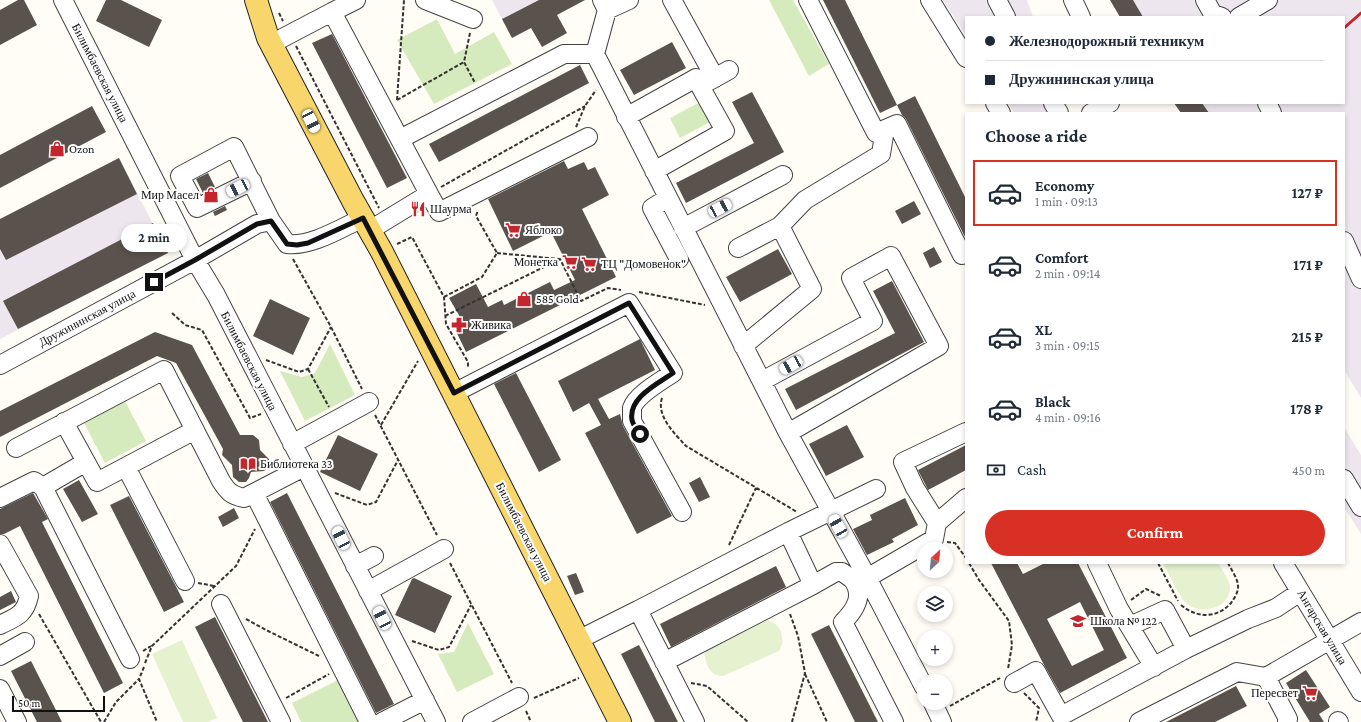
<!DOCTYPE html>
<meta charset="utf-8">
<style>
:root{--surface:#fff;--page:#f6f6f7;--text:#1f2937;--muted:#747a83;--line:#e0e1e3;--accent:#d93025}
body{margin:0;font-family:"Crimson Pro",serif;background:var(--page);color:var(--text);height:100vh;display:flex;flex-direction:column;font-size:15px;white-space:nowrap}
*{box-sizing:border-box;margin:0}
p{font-size:13px;color:var(--muted)}
.icon{flex:none;width:22px;height:22px;fill:none;stroke:currentColor;stroke-width:2;stroke-linecap:round;stroke-linejoin:round}
.map{position:relative;flex:1;overflow:hidden}
.panel{position:absolute;left:965px;top:112px;width:380px;height:452px;display:flex;flex-direction:column;background:var(--surface);border-radius:0px;box-shadow:0 2px 6px #0003}
.panel>*{flex:none}
.banner{position:absolute;left:965px;top:16px;width:380px;height:88px;border-radius:0px;box-shadow:0 2px 6px #0003;display:grid;align-content:center;height:88px;padding:0 20px;background:var(--surface)}
.needle{width:26px;rotate:26deg}
.controls{position:absolute;left:917px;top:542px;display:grid;gap:8px}
.controls a{display:grid;place-items:center;width:36px;height:36px;border-radius:50%;background:var(--surface);box-shadow:0 2px 6px #0003;font-size:20px}
.scale{position:absolute;left:12px;bottom:10px;width:93px;box-sizing:border-box;padding-left:4px;border:2px solid #111;border-top:0;font-size:11px;line-height:14px;white-space:nowrap;color:#111;-webkit-text-stroke:3px #fff;paint-order:stroke}
.end{position:absolute;width:18px;height:18px;margin:-9px;border:5px solid #111;background:#fff;box-shadow:0 0 0 2px #fff}
.from{border-radius:50%}
.bubble{position:absolute;height:28px;border-radius:14px;background:var(--surface);box-shadow:0 2px 6px #0003;font-size:13px;font-weight:700;line-height:28px;text-align:center}
.car{position:absolute;width:12px;height:24px;margin:-12px -6px;border-radius:5px;box-shadow:0 0 3px 1px #0007;background:linear-gradient(#fff 24%,#345 0 40%,#fff 0 76%,#345 0 86%,#fff 0)}
.banner b{display:flex;align-items:center;gap:14px;height:38px;font-size:15px}
.banner b+b{border-top:1px solid var(--line)}
.banner i{width:10px;height:10px;background:var(--text)}
ul{padding:0;list-style:none}
li{display:flex;align-items:center;gap:12px;height:66px;margin:0 8px 6px;padding:0 12px;border:2px solid transparent;border-radius:0px}
li div{flex:1}
li b{display:block;font-size:15px}
li em{font-style:normal;font-weight:700}
li.active{border-color:var(--accent)}
li>.icon{width:36px;height:36px;stroke-width:1.5}
h2{padding:0 20px;font-size:18px;line-height:48px}
.pay{display:flex;align-items:center;gap:10px;height:44px;padding:0 20px;font-size:15px}
.pay p{margin-inline-start:auto}
.action{display:flex;gap:8px;margin-top:auto;padding:8px 20px}
.action a{flex:1;height:46px;border-radius:24px;background:var(--accent);color:#fff;font-size:16px;font-weight:700;line-height:46px;text-align:center}
.map>svg:first-child{display:block}
</style>
<div class="map">
<svg width="1361" height="722" viewBox="0 0 1361 722">
<rect width="100%" height="100%" fill="#fffdf5"/>
<!-- industrial -->
<path fill="#eee6ef" d="M492 0H580L512 38Z
M943 0H1027L1033 17H966V36Z
M1110 0H1361V398L1344 370V113H1184L1177 103H1344V17H1120Z
M1008 103H1063L1067 113H1014Z
M119 158 168 253 0 339V219Z
M1344 427 1361 455V534L1344 507Z"/>
<!-- green -->
<path fill="#d5ebbd" d="M769 0H793L829 64 809 76Z
M437 19 455 54 494 32 512 64 434 104 397 40Z
M702 101 712 121 680 138 670 118Z
M330 344 355 395 305 421 280 371 302 377 315 373Z
M125 401 146 441 105 463 84 423Z
M468 623 494 674 457 692 438 654 454 652Z
M340 679 362 722H301L292 703Z"/>
<!-- pitch -->
<path fill="#e6f2cf" d="M1163 563H1218C1222 570 1230 580 1230 588 1230 608 1200 616 1186 603 1179 597 1168 572 1163 563Z
M767 620C780 622 787 640 779 651L723 676C709 677 701 657 707 646Z
M182 640 217 718 208 722H183L152 654Z"/>
<!-- building -->
<path fill="#5a524d" fill-rule="evenodd" d="M18 0H24L37 25 0 45V10Z
M106 0H121L162 20 149 47 96 21Z
M539 0H585L557 15 567 33 542 47 531 28 512 38 502 19Z
M823 0H845L897 105 880 113Z
M1110 0H1133L1143 17H1120Z
M332 34 407 178 387 188 312 43Z
M672 42 686 68 634 95 620 70Z
M580 65 589 83 439 162 429 144Z
M752 92 784 152 686 203 676 183 754 143 732 102Z
M915 96 966 199V239L906 119 902 115 897 105Z
M1174 103H1202L1209 113H1181Z
M92 106 106 132 0 188V155Z
M119 158 137 194 6 260 0 249V219Z
M564 161 568 169 584 162 588 170 595 167 609 195 582 209 616 277 466 352 454 327 463 322 449 298 476 284 488 307 502 300 504 305 550 282 554 290 575 280 551 232 513 251 488 199Z
M208 173 215 187 203 193 196 179Z
M914 201 921 214 902 224 895 211Z
M225 206 227 210 215 216 213 212Z
M153 223 168 253 18 329 3 301Z
M934 247 942 262 930 268 923 253Z
M778 249 792 274 740 302 726 277Z
M892 281 924 342 796 410 785 389 895 333 873 291Z
M270 299 310 318 293 355 253 336Z
M155 332 192 345 240 435H253L259 440 260 450 269 459V466L264 471 251 472 249 478 246 482H239L233 477 232 465 222 455 223 449 176 363 157 356 0 437V411Z
M640 339 655 370 598 399 609 419 620 414 623 426 672 516 637 534 585 433 601 425 589 403 573 412 558 381Z
M516 373 561 460 539 472 494 384Z
M847 425 864 457 826 476 809 444Z
M338 435 378 454 360 491 320 472Z
M966 445V470L928 490 918 470Z
M700 477 710 497 699 502 689 483Z
M79 480 98 514 82 522 63 489Z
M33 493 48 519 42 522 123 683 104 693 20 526 4 534H0V509Z
M287 493 394 704 376 713 270 502Z
M129 496 184 602 164 612 110 505Z
M905 498 918 525 892 539 894 542 867 555 853 529 872 520 870 515Z
M234 508 239 518 223 527 218 517Z
M991 563H1017L1023 574 1045 563H1078L1127 658 1060 693 1043 663ZM1080 602 1104 650 1072 666 1047 619Z
M776 566 786 587 671 647 660 624Z
M576 573 584 592 575 595 567 576Z
M414 578 452 596 435 633 395 615 412 579Z
M11 591 16 602 0 610V597Z
M215 617 268 722H243L195 627Z
M829 625 878 722H855L811 634Z
M639 645 678 722H655L621 654Z
M31 661 62 722H37L11 671Z
M1306 670 1330 707 1319 714 1324 722H1310L1286 683Z
M1236 686 1247 706 1215 722H1166Z"/>
<g fill="none" stroke-linecap="round" stroke-linejoin="round">
<defs>
<path id="minor" d="M63 0 195 260 216 295 436 722
M356 0 332 12 429 194 370 230
M425 0 473 19
M602 0 607 10 595 54 788 433 861 566 924 687
M672 0 715 78
M808 0 876 133 897 124 962 255 966 253
M930 0 966 58
M997 0 1006 17
M1073 0 1081 17
M1205 0 1213 14 1222 17
M607 10 629 0
M1239 17 1268 0
M271 44 332 12
M995 103 1001 113
M1053 103 1059 113
M1267 103 1272 113
M1091 113 1110 103
M626 117 696 78 700 86
M400 139 564 54H595
M654 171 725 131 700 86 729 70
M252 181 197 208 180 176 234 147 271 221
M429 194 439 212 588 137
M668 198 652 208 679 259
M780 226 805 200 881 154 885 129
M683 228 783 175
M1344 241 1361 279
M738 248 780 226 812 289 743 346
M0 365 195 260 257 224 271 221 287 244C311 247 341 228 363 218
M762 381 873 321 851 278 891 256 939 346 788 433
M454 393 629 303 673 373C661 381 636 395 632 408 632 413 632 417 632 421L682 512
M64 422 97 482 195 430
M292 444 369 402
M16 448 164 370 221 481C228 492 231 495 244 498L304 467
M86 462 43 487 130 659
M126 467 185 581
M1344 479 1361 507
M254 493 369 722
M0 498 34 481 43 487
M937 523 966 498
M0 544 29 596C25 615 16 617 0 625
M1097 563 1119 609 1154 667
M1283 563 1361 692
M355 566 374 556
M852 579C865 595 855 610 843 622L894 722
M813 585 836 572H842L852 579 867 578 934 539 937 523 915 488 903 462 966 432
M368 591 444 549
M221 604 281 722
M638 610 788 532 876 489
M1130 626 1165 610 1186 649
M578 640 638 610 695 722
M0 656 25 642
M664 662 813 585 788 532
M1014 683 1036 671 1061 716 1186 649 1248 619 1276 608 1300 592
M0 689 17 722
M933 703 942 722
M1338 721 1339 722
M382 722 425 700
M472 722 519 697
M1139 722 1237 672 1266 677
M1287 722 1288 719 1266 677 1361 622"/>
<path id="major" d="M256 0 268 38 353 201 382 252 620 722"/>
</defs>
<!-- minor casing -->
<use href="#minor" stroke="#444" stroke-width="20"/>
<!-- major casing -->
<use href="#major" stroke="#222" stroke-width="24"/>
<!-- path -->
<path stroke="#333" stroke-width="2" stroke-dasharray="4 2" stroke-linecap="butt" d="M279 13 283 21
M470 33 464 62 475 83
M296 46 379 208
M397 100 404 0
M397 100 464 62
M576 127 585 106 596 90
M441 187 585 106
M397 244 412 237 444 297 446 324 468 362V368
M497 253 559 259
M293 259 331 327 362 389
M639 292 705 305
M444 297 482 277 497 253 476 216 478 210
M172 313 185 325 202 330 250 418 261 414
M445 316 560 259 581 301 608 288 621 290
M266 360 299 372 308 369 331 327
M308 369 329 407
M662 398C656 416 675 434 686 446L797 512
M375 415 437 535
M381 425 418 361
M335 493 367 505 376 502 398 460
M947 542 955 543 966 558
M729 545 756 488
M450 563 512 683
M969 563 979 580 1009 621 1012 645 1008 669
M1158 563 1178 601
M198 583 214 586
M1131 600 1146 589 1161 596
M1181 605C1196 618 1217 619 1231 603 1234 599 1237 594 1238 589 1239 580 1232 571 1228 563
M39 614 101 722
M790 614 798 636 805 673 792 722
M246 619 266 630 319 656
M412 641 439 650 449 647 471 605
M143 651 151 646
M145 663 152 646 236 566 255 529
M144 667 139 679 157 722
M805 674 827 722
M691 683 707 686 748 722
M1024 693 1039 708 1036 722
M286 698 329 674
M534 698 579 678
M950 706 1000 678
M526 711 531 722
M104 722 116 702 139 679"/>
<!-- minor -->
<use href="#minor" stroke="#fff" stroke-width="18"/>
<!-- major -->
<use href="#major" stroke="#f9d66b" stroke-width="22"/>
<!-- rail -->
<path stroke="#c4262e" stroke-width="3" d="M1344 28 1361 13"/>
</g>
<g fill="none" stroke-linecap="round" stroke-linejoin="round">
<!-- route -->
<path stroke="#111" stroke-width="5" d="M154 282 195 260 257 224 271 221 287 244 297 245 308 243 363 218 454 393 629 303 673 373C657 384 628 398 632 420 633 425 637 430 640 434"/>
</g>
<!-- icons -->
<defs>
<symbol id="shop-bare" viewBox="-9 -9 18 18"><path d="M-5-2.5h2.3a2.7 3.5 0 0 1 5.4 0H5L5.5 6h-11ZM-1.5-2.5h3a1.5 2.3 0 0 0-3 0Z" fill="#c4262e" stroke="#fff" stroke-width="2.5" paint-order="stroke"/></symbol>
<symbol id="restaurant-bare" viewBox="-9 -9 18 18"><path d="M-5-6h1v4h1v-4h1v4h1v-4h1v5L-1.5 .5V6h-2V.5L-5-1ZM5-6V6H3V1.5H1.5Q1.5-4 5-6Z" fill="#c4262e" stroke="#fff" stroke-width="2.5" paint-order="stroke"/></symbol>
<symbol id="supermarket-bare" viewBox="-9 -9 18 18"><path d="M-6-5.5h2.5l.6 2H6L4.5 2H-2.5L-4.4-4H-6ZM-1.5 3.2a1.3 1.3 0 1 0 .1 0ZM3 3.2a1.3 1.3 0 1 0 .1 0Z" fill="#c4262e" stroke="#fff" stroke-width="2.5" paint-order="stroke"/></symbol>
<symbol id="pharmacy-bare" viewBox="-9 -9 18 18"><path d="M-2-6h4v4h4v4h-4v4h-4v-4h-4v-4h4Z" fill="#c4262e" stroke="#fff" stroke-width="2.5" paint-order="stroke"/></symbol>
<symbol id="library-bare" viewBox="-9 -9 18 18"><path d="M-6-4Q-3-5.5-.7-3.5V5Q-3 3-6 4ZM6-4Q3-5.5 .7-3.5V5Q3 3 6 4Z" fill="#c4262e" stroke="#fff" stroke-width="2.5" paint-order="stroke"/></symbol>
<symbol id="school-bare" viewBox="-9 -9 18 18"><path d="M0-5L7-2L0 1L-7-2ZM-4 1L0 2.5L4 1V4Q0 6-4 4Z" fill="#c4262e" stroke="#fff" stroke-width="2.5" paint-order="stroke"/></symbol>
</defs>
<g fill-rule="evenodd">
<use href="#shop-bare" x="46" y="138" width="22" height="22"/>
<use href="#shop-bare" x="200" y="184" width="22" height="22"/>
<use href="#restaurant-bare" x="407" y="198" width="22" height="22"/>
<use href="#supermarket-bare" x="502" y="219" width="22" height="22"/>
<use href="#supermarket-bare" x="559" y="251" width="22" height="22"/>
<use href="#supermarket-bare" x="578" y="253" width="22" height="22"/>
<use href="#shop-bare" x="513" y="288" width="22" height="22"/>
<use href="#pharmacy-bare" x="448" y="314" width="22" height="22"/>
<use href="#library-bare" x="237" y="453" width="22" height="22"/>
<use href="#school-bare" x="1067" y="610" width="22" height="22"/>
<use href="#supermarket-bare" x="1299" y="682" width="22" height="22"/>
</g>
<g text-anchor="middle" stroke-width="4" stroke-linejoin="round" paint-order="stroke">
<!-- street labels -->
<g font-size="12" fill="#111" stroke="#fff">
<text transform="translate(100 73) rotate(63)" y="4">Билимбаевская улица</text>
<text transform="translate(87 318) rotate(-28)" y="4">Дружининская улица</text>
<text transform="translate(249 361) rotate(63)" y="4">Билимбаевская улица</text>
<text transform="translate(524 532) rotate(63)" y="4">Билимбаевская улица</text>
<text transform="translate(1322 627) rotate(59)" y="4">Ангарская улица</text>
</g>
<!-- poi labels -->
<g font-size="12" fill="#111" stroke="#fff" text-anchor="start">
<text x="69" y="153">Ozon</text>
<text x="199" y="199" text-anchor="end">Мир Масел</text>
<text x="430" y="213">Шаурма</text>
<text x="525" y="234">Яблоко</text>
<text x="558" y="266" text-anchor="end">Монетка</text>
<text x="601" y="268">ТЦ "Домовенок"</text>
<text x="536" y="303">585 Gold</text>
<text x="471" y="329">Живика</text>
<text x="260" y="468">Библиотека 33</text>
<text x="1090" y="625">Школа № 122</text>
<text x="1298" y="697" text-anchor="end">Пересвет</text>
</g>
</g>
</svg>
<div class="controls">
<a><svg class="needle" viewBox="-14 -14 28 28"><path d="M0-13l5 13h-10z" fill="#e53935"/><path d="M0 13l5-13h-10z" fill="#747a83"/></svg></a>
<a><svg class="icon" aria-label="layers" viewBox="0 0 24 24"><path d="M12 4l9 5-9 5-9-5zM3 14l9 5 9-5"/></svg></a>
<a>+</a>
<a>−</a>
</div>
<div class="scale">50 m</div>
<i class="end from" style="left:640px;top:434px"></i>
<i class="end" style="left:154px;top:282px"></i>
<div class="bubble" style="left:121px;top:224px;width:66px">2 min</div>
<i class="car" style="left:311px;top:121px;rotate:153deg"></i>
<i class="car" style="left:238px;top:188px;rotate:244deg"></i>
<i class="car" style="left:720px;top:208px;rotate:62deg"></i>
<i class="car" style="left:791px;top:365px;rotate:241deg"></i>
<i class="car" style="left:838px;top:526px;rotate:330deg"></i>
<i class="car" style="left:341px;top:538px;rotate:333deg"></i>
<i class="car" style="left:382px;top:618px;rotate:333deg"></i>
<div class="banner">
<b><i class="from"></i>Железнодорожный техникум</b>
<b><i></i>Дружининская улица</b>
</div>
<section class="panel">
<h2>Choose a ride</h2>
<ul>
<li class="active"><svg class="icon" aria-label="car" viewBox="0 0 24 24"><path d="M5 17H2v-5l4-1 3-4h7l3 4 3 1v5h-3M9 17h6M6 11h13"/><circle cx="7" cy="17" r="2"/><circle cx="17" cy="17" r="2"/></svg><div><b>Economy</b><p>1 min · 09:13</p></div><em>127 ₽</em></li>
<li><svg class="icon" aria-label="car" viewBox="0 0 24 24"><path d="M5 17H2v-5l4-1 3-4h7l3 4 3 1v5h-3M9 17h6M6 11h13"/><circle cx="7" cy="17" r="2"/><circle cx="17" cy="17" r="2"/></svg><div><b>Comfort</b><p>2 min · 09:14</p></div><em>171 ₽</em></li>
<li><svg class="icon" aria-label="car" viewBox="0 0 24 24"><path d="M5 17H2v-5l4-1 3-4h7l3 4 3 1v5h-3M9 17h6M6 11h13"/><circle cx="7" cy="17" r="2"/><circle cx="17" cy="17" r="2"/></svg><div><b>XL</b><p>3 min · 09:15</p></div><em>215 ₽</em></li>
<li><svg class="icon" aria-label="car" viewBox="0 0 24 24"><path d="M5 17H2v-5l4-1 3-4h7l3 4 3 1v5h-3M9 17h6M6 11h13"/><circle cx="7" cy="17" r="2"/><circle cx="17" cy="17" r="2"/></svg><div><b>Black</b><p>4 min · 09:16</p></div><em>178 ₽</em></li>
</ul>
<div class="pay"><svg class="icon" aria-label="cash" viewBox="0 0 24 24"><path d="M3 7h18v10H3z"/><circle cx="12" cy="12" r="2"/></svg>Cash<p>450 m</p></div>
<div class="action"><a>Confirm</a></div>
</section>
</div>
